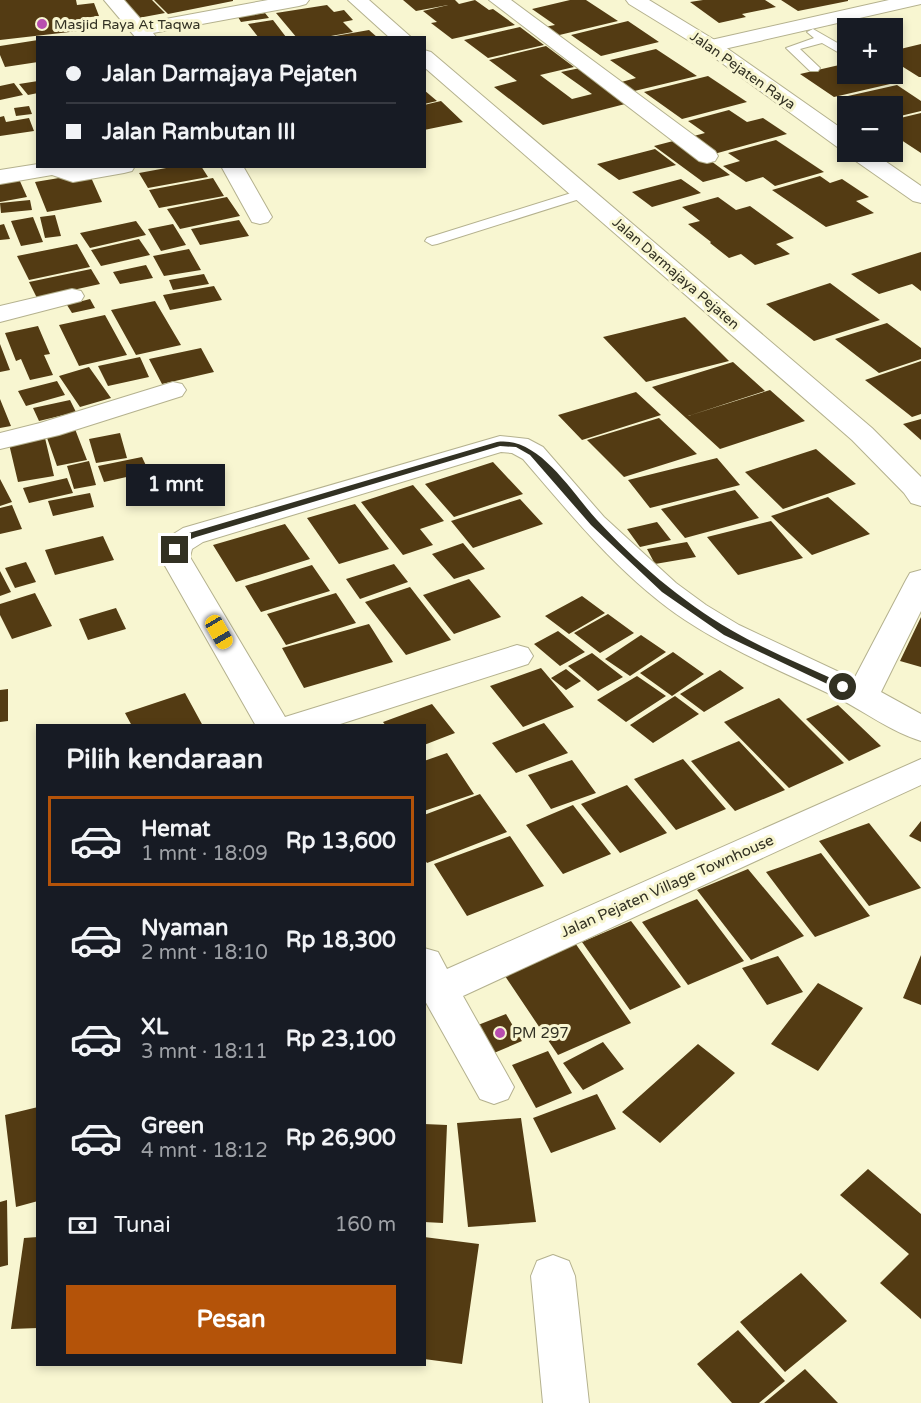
<!DOCTYPE html>
<html lang="id">
<meta charset="utf-8">
<style>
:root{--surface:#171b24;--page:#242831;--text:#f1f3f6;--muted:#9ea1a6;--line:#363941;--accent:#b45309}
body{margin:0;font-family:"Varela Round",sans-serif;background:var(--page);color:var(--text);height:100vh;display:flex;flex-direction:column;font-size:22px;white-space:nowrap}
*{box-sizing:border-box;margin:0}
p{font-size:20px;color:var(--muted)}
.icon{flex:none;width:33px;height:33px;fill:none;stroke:currentColor;stroke-width:2;stroke-linecap:round;stroke-linejoin:round}
.map{position:relative;flex:1;overflow:hidden}
.drawer{position:absolute;left:36px;top:724px;width:390px;height:642px;display:flex;flex-direction:column;background:var(--surface);border-radius:0px;box-shadow:0 3px 9px #0003}
.drawer>*{flex:none}
.hud{position:absolute;left:36px;top:36px;width:390px;height:132px;border-radius:0px;box-shadow:0 3px 9px #0003;display:grid;align-content:center;height:132px;padding:0 30px;background:var(--surface)}
.buttons{position:absolute;left:837px;top:18px;display:grid;gap:12px}
.buttons a{display:grid;place-items:center;width:66px;height:66px;border-radius:0px;background:var(--surface);box-shadow:0 3px 9px #0003;font-size:30px}
.end{position:absolute;width:27px;height:27px;margin:-14px;border:8px solid #323123;background:#fff;box-shadow:0 0 0 3px #fff}
.from{border-radius:50%}
.bubble{position:absolute;height:42px;border-radius:0px;background:var(--surface);box-shadow:0 3px 9px #0003;font-size:20px;font-weight:700;line-height:42px;text-align:center}
.car{position:absolute;width:18px;height:36px;margin:-18px -9px;border-radius:8px;box-shadow:0 0 4px 2px #0007;background:linear-gradient(#f5c518 24%,#345 0 40%,#f5c518 0 76%,#345 0 86%,#f5c518 0)}
.hud b{display:flex;align-items:center;gap:21px;height:57px;font-size:22px}
.hud b+b{border-top:2px solid var(--line)}
.hud i{width:15px;height:15px;background:var(--text)}
ul{padding:0;list-style:none}
li{display:flex;align-items:center;gap:18px;height:90px;margin:0 12px 9px;padding:0 18px;border:3px solid transparent;border-radius:0px}
li div{flex:1}
li b{display:block;font-size:22px}
li em{font-style:normal;font-weight:700}
li.current{border-color:var(--accent)}
li>.icon{width:54px;height:54px;stroke-width:1.5}
h2{padding:0 30px;font-size:27px;line-height:72px}
.pay{display:flex;align-items:center;gap:15px;height:66px;padding:0 30px;font-size:22px}
.pay p{margin-inline-start:auto}
.action{display:flex;gap:12px;margin-top:auto;padding:12px 30px}
.action a{flex:1;height:69px;border-radius:0px;background:var(--accent);color:#fff;font-size:24px;font-weight:700;line-height:69px;text-align:center}
.map>svg:first-child{display:block}
</style>
<div class="map">
<svg width="921" height="1403" viewBox="0 0 921 1403">
<rect width="100%" height="100%" fill="#f8f6d1"/>
<!-- building -->
<path fill="#533b13" d="M0 0H76L77 5 94 3 99 16 83 18 87 30 0 40Z
M114 0H152L165 13 133 19Z
M154 0H233V1L168 14Z
M403 0H455L459 4 475 0 489 10 493 9 515 25 452 39 431 23 437 22 423 11 448 5 416 11Z
M570 0H586L618 21 551 37 539 28 555 25 532 9Z
M703 0H765L776 7 742 14 746 17 719 23 690 2Z
M781 0H848V1L798 11Z
M327 5 334 12 344 10 353 20 343 22 353 32 320 38H297L276 13Z
M265 13 269 18 241 22 238 17Z
M273 20 286 37 259 38 248 24Z
M628 21 659 42 601 56 571 35Z
M520 27 544 45 488 58 464 40Z
M369 30 378 38H335V36Z
M38 40V62L5 67 0 55V46Z
M921 44V77H919L892 60V51Z
M546 46 574 67 540 75 572 99 592 94 561 72 580 68 629 103 543 125 494 87 517 81 489 60Z
M656 49 697 76 626 93 614 84 636 78 610 60Z
M848 63V74H892L903 81 834 97 800 74Z
M708 76 747 102 682 119 644 92Z
M38 81V93L28 95 19 84Z
M14 83 23 95 0 100V86Z
M897 85 921 101V111L892 118V106H851L839 98Z
M424 90 437 101 424 104Z
M441 101 463 122 424 130V105Z
M29 106 32 114 16 116 14 108Z
M729 110 747 122 763 118 787 134 714 154 690 137 705 133 688 121Z
M921 113V153L892 134V120Z
M4 116 6 122 29 118 34 131 0 136V117Z
M681 139 730 175 703 182 654 146Z
M776 140 824 172 775 186 763 177 746 182 723 166 740 161 728 153Z
M655 149 676 165 619 180 597 164Z
M177 166H201L208 177 148 188 139 173Z
M89 173 102 202 47 212 35 182Z
M820 176 830 183 842 179 869 197 856 201 874 213 826 227 772 190Z
M213 178 224 196 159 208 149 190Z
M19 179 27 197 0 202V182Z
M681 179 701 193 652 207 632 192Z
M227 197 240 216 180 229 167 209Z
M718 197 736 210 750 206 794 238 776 244 790 254 755 265 741 254 729 258 710 243 711 242 688 224 700 221 682 207Z
M30 200 32 210 1 213 0 203Z
M55 215 61 236 45 238 40 217Z
M33 217 43 242 21 246 11 221Z
M239 220 249 236 200 245 191 229Z
M136 221 146 235 90 248 80 233Z
M4 224 10 239 0 240V225Z
M173 224 186 245 161 251 148 229Z
M139 239 150 255 101 266 91 250Z
M77 244 90 267 29 280 17 256Z
M189 249 201 270 164 276 153 256Z
M921 252V291L912 284 879 294 851 274Z
M146 265 153 278 120 284 113 272Z
M91 269 100 284 37 298 29 282Z
M204 274 209 284 173 290 169 280Z
M830 283 880 320 814 341 766 304Z
M214 286 222 300 170 310 163 295Z
M90 299 95 308 72 313 67 305Z
M155 301 181 345 136 355 111 310Z
M105 315 127 355 79 366 59 325Z
M685 317 729 361 646 382 603 337Z
M887 323 921 348V359L879 373 835 339Z
M38 326 50 354 44 355 53 375 30 380 21 359 16 361 5 333Z
M0 344 10 370 0 372Z
M201 348 214 372 162 384 149 359Z
M140 357 149 377 108 386 98 366Z
M921 361V414L912 417 865 380Z
M733 362 765 391 688 416 770 390 805 421 720 449 652 387Z
M89 367 111 398 80 407 59 376Z
M57 381 65 395 26 406 18 391Z
M636 392 661 415 582 440 558 415Z
M0 399 11 426 0 428Z
M70 400 76 412 39 421 33 408Z
M659 418 697 454 624 477 587 440Z
M921 419V440L903 424Z
M75 429 87 460 57 466 46 435Z
M120 433 127 458 96 463 89 439Z
M45 438 54 476 18 482 9 444Z
M816 449 856 484 783 509 745 472Z
M142 457 149 472 104 482 98 466Z
M717 458 740 485 650 508 628 480Z
M89 461 96 485 74 489 67 466Z
M493 462 523 494 454 517 425 484Z
M67 478 73 493 29 503 23 488Z
M0 479 12 502 0 506Z
M413 485 444 521 420 529 433 545 403 555 361 502Z
M735 490 759 518 685 538 661 509Z
M90 493 94 507 53 516 48 501Z
M828 497 870 534 812 555 771 516Z
M520 499 543 524 473 548 451 521Z
M355 504 389 549 339 564 307 518Z
M12 505 22 529 0 534V508Z
M771 521 803 558 738 575 707 537Z
M657 522 671 540 640 547 627 529Z
M285 524 310 559 236 582 213 545Z
M103 536 114 560 55 575 45 550Z
M687 542 696 557 655 564 647 549Z
M463 543 485 569 454 579 432 554Z
M26 562 36 582 15 588 5 568Z
M394 564 408 582 360 599 346 579Z
M312 565 330 591 261 612 245 586Z
M0 571 11 592 0 596Z
M469 579 501 617 454 634 423 595Z
M410 587 451 640 406 655 365 602Z
M35 593 52 626 12 639 0 615V604Z
M336 593 356 623 286 645 267 614Z
M582 596 605 613 569 634 545 616Z
M116 608 126 629 88 640 79 619Z
M608 614 634 633 600 653 574 633Z
M921 617V667L900 661Z
M369 624 393 662 304 688 282 648Z
M558 631 585 652 560 666 534 644Z
M641 635 666 652 630 676 605 659Z
M673 652 704 674 672 696 640 673Z
M592 653 623 677 598 691 568 666Z
M541 668 574 707 523 727 490 686Z
M566 669 581 681 566 690 551 678Z
M720 670 744 688 704 712 680 694Z
M637 676 666 696 626 722 597 700Z
M8 689V721L0 722V690Z
M185 693 203 726H132L125 713Z
M675 696 699 714 653 743 630 725Z
M779 698 844 763 789 788 724 722Z
M432 704 455 733 424 745V726H386L383 722Z
M838 705 881 746 849 761 806 719Z
M544 723 568 753 516 773 492 743Z
M739 741 785 790 735 811 691 761Z
M447 753 474 794 424 811V761Z
M683 759 726 809 676 830 634 779Z
M572 760 596 793 551 809 528 775Z
M627 785 667 833 620 853 581 804Z
M480 794 507 832 427 863 424 859V815Z
M573 805 611 854 563 874 526 825Z
M921 821V842L909 836Z
M869 823 921 888 869 906 819 841Z
M510 836 544 886 467 916 434 864Z
M821 853 870 916 815 937 766 872Z
M748 869 804 936 751 960 697 890Z
M697 899 744 961 688 985 642 922Z
M631 921 681 987 630 1010 582 942Z
M573 940 631 1023 558 1055 501 970Z
M921 955V1005L903 998Z
M778 956 803 992 767 1005 742 968Z
M818 983 863 1008 818 1071 771 1044Z
M506 1014 522 1041 494 1053 478 1025Z
M603 1042 624 1069 583 1090 563 1063Z
M698 1044 735 1073 660 1143 622 1112Z
M548 1051 572 1093 536 1108 512 1065Z
M597 1094 616 1129 551 1153 533 1118Z
M38 1107V1201L16 1207 5 1115Z
M521 1118 536 1222 468 1227 457 1123Z
M424 1124 447 1125 443 1223 424 1222Z
M868 1169 921 1214V1319L880 1283 909 1254 840 1195Z
M7 1200 8 1265 0 1267V1202Z
M38 1237V1328L11 1329 24 1238Z
M424 1237 479 1244 462 1364 424 1359Z
M801 1273 847 1321 785 1372 740 1322Z
M738 1330 785 1381 759 1403H732L697 1364Z
M805 1369 838 1403H764Z"/>
<g fill="none" stroke-linecap="round" stroke-linejoin="round">
<defs>
<path id="lane" d="M813 29 848 49V58L822 43 800 49 820 68 818 71H810L786 48 814 38 807 32Z
M584 189 589 190 591 193 589 196 437 244 432 245 425 241 427 238Z"/>
<path id="street" d="M104 0H124L144 23 268 0H309L306 4 299 6 153 33 157 38H136Z
M348 0H369L412 38H390Z
M489 0H511L715 151 718 156 715 161 707 163 699 161Z
M889 0H921V4L711 52 704 50 701 46 704 42 711 40Z
M424 50 431 52 872 428 921 477V506L911 503 904 493 852 440 424 67Z
M38 164V166H135L132 171 124 173 73 182 52 175 0 184V170Z
M221 166H243L272 217 268 222 260 224 252 222Z
M72 289 81 291 84 296 81 301 0 322V306Z
M173 382 182 384 186 390 182 396 59 435 0 449V433L40 423Z
M500 436 528 439 543 447 604 517 676 583 706 605 739 625 854 679 906 580 910 573 921 570V611L881 692 921 714V741C891 732 864 711 836 697 785 673 732 651 685 620 622 578 572 516 523 459L512 453 501 452 203 542 192 549 190 557 285 717 517 645 528 648 533 656 528 664 334 726H256L160 557 167 538 183 528Z
M921 759V785L463 996 514 1087 508 1099 494 1104 480 1099 424 999V948L438 952 447 969Z
M553 1255 569 1261 575 1276 589 1403H543L531 1276 537 1261Z"/>
<path id="secondary" d="M626 0H649L718 42 848 133V150L840 149 704 50 629 4Z
M847 152H872L921 186V203L913 201 850 157Z"/>
</defs>
<!-- lane casing -->
<use href="#lane" stroke="#b4b18e" stroke-width="2"/>
<!-- street casing -->
<use href="#street" stroke="#b4b18e" stroke-width="2"/>
<!-- secondary casing -->
<use href="#secondary" stroke="#b4b18e" stroke-width="2"/>
<!-- lane -->
<use href="#lane" fill="#fff" fill-rule="evenodd"/>
<!-- street -->
<use href="#street" fill="#fff" fill-rule="evenodd"/>
<!-- secondary -->
<use href="#secondary" fill="#fff" fill-rule="evenodd"/>
</g>
<!-- route -->
<path fill="#323123" d="M497 442C539 436 571 492 597 520 636 562 681 601 731 630 767 651 808 667 846 685V690H840L724 635 662 592 591 525 530 455 516 447 500 446 196 537 186 541 178 552 171 550 180 537 189 533Z"/>
<!-- markers -->
<g fill="#b84eb0" stroke="#f8f6d1" stroke-width="2">
<circle cx="42" cy="24" r="6"/>
<circle cx="500" cy="1033" r="6"/>
</g>
<g text-anchor="middle" stroke-width="6" stroke-linejoin="round" paint-order="stroke">
<!-- far-poi labels -->
<g font-size="14" fill="#323123" stroke="#f8f6d1" text-anchor="start">
<text x="54" y="29">Masjid Raya At Taqwa</text>
</g>
<!-- far-street labels -->
<g font-size="14" fill="#323123" stroke="#f8f6d1">
<text transform="translate(743 70) rotate(35)" y="5">Jalan Pejaten Raya</text>
<text transform="translate(676 273) rotate(41)" y="5">Jalan Darmajaya Pejaten</text>
</g>
<!-- street labels -->
<g font-size="15" fill="#323123" stroke="#f8f6d1">
<text transform="translate(667 886) rotate(-24)" y="5">Jalan Pejaten Village Townhouse</text>
</g>
<!-- poi labels -->
<g font-size="15" fill="#323123" stroke="#f8f6d1" text-anchor="start">
<text x="512" y="1038">PM 297</text>
</g>
</g>
</svg>
<div class="buttons">
<a>+</a>
<a>−</a>
</div>
<i class="end from" style="left:843px;top:687px"></i>
<i class="end" style="left:175px;top:550px"></i>
<div class="bubble" style="left:126px;top:464px;width:99px">1 mnt</div>
<i class="car" style="left:219px;top:632px;rotate:150deg"></i>
<div class="hud">
<b><i class="from"></i>Jalan Darmajaya Pejaten</b>
<b><i></i>Jalan Rambutan III</b>
</div>
<section class="drawer">
<h2>Pilih kendaraan</h2>
<ul>
<li class="current"><svg class="icon" aria-label="car" viewBox="0 0 24 24"><path d="M5 17H2v-5l4-1 3-4h7l3 4 3 1v5h-3M9 17h6M6 11h13"/><circle cx="7" cy="17" r="2"/><circle cx="17" cy="17" r="2"/></svg><div><b>Hemat</b><p>1 mnt · 18:09</p></div><em>Rp 13,600</em></li>
<li><svg class="icon" aria-label="car" viewBox="0 0 24 24"><path d="M5 17H2v-5l4-1 3-4h7l3 4 3 1v5h-3M9 17h6M6 11h13"/><circle cx="7" cy="17" r="2"/><circle cx="17" cy="17" r="2"/></svg><div><b>Nyaman</b><p>2 mnt · 18:10</p></div><em>Rp 18,300</em></li>
<li><svg class="icon" aria-label="car" viewBox="0 0 24 24"><path d="M5 17H2v-5l4-1 3-4h7l3 4 3 1v5h-3M9 17h6M6 11h13"/><circle cx="7" cy="17" r="2"/><circle cx="17" cy="17" r="2"/></svg><div><b>XL</b><p>3 mnt · 18:11</p></div><em>Rp 23,100</em></li>
<li><svg class="icon" aria-label="car" viewBox="0 0 24 24"><path d="M5 17H2v-5l4-1 3-4h7l3 4 3 1v5h-3M9 17h6M6 11h13"/><circle cx="7" cy="17" r="2"/><circle cx="17" cy="17" r="2"/></svg><div><b>Green</b><p>4 mnt · 18:12</p></div><em>Rp 26,900</em></li>
</ul>
<div class="pay"><svg class="icon" aria-label="cash" viewBox="0 0 24 24"><path d="M3 7h18v10H3z"/><circle cx="12" cy="12" r="2"/></svg>Tunai<p>160 m</p></div>
<div class="action"><a>Pesan</a></div>
</section>
</div>
